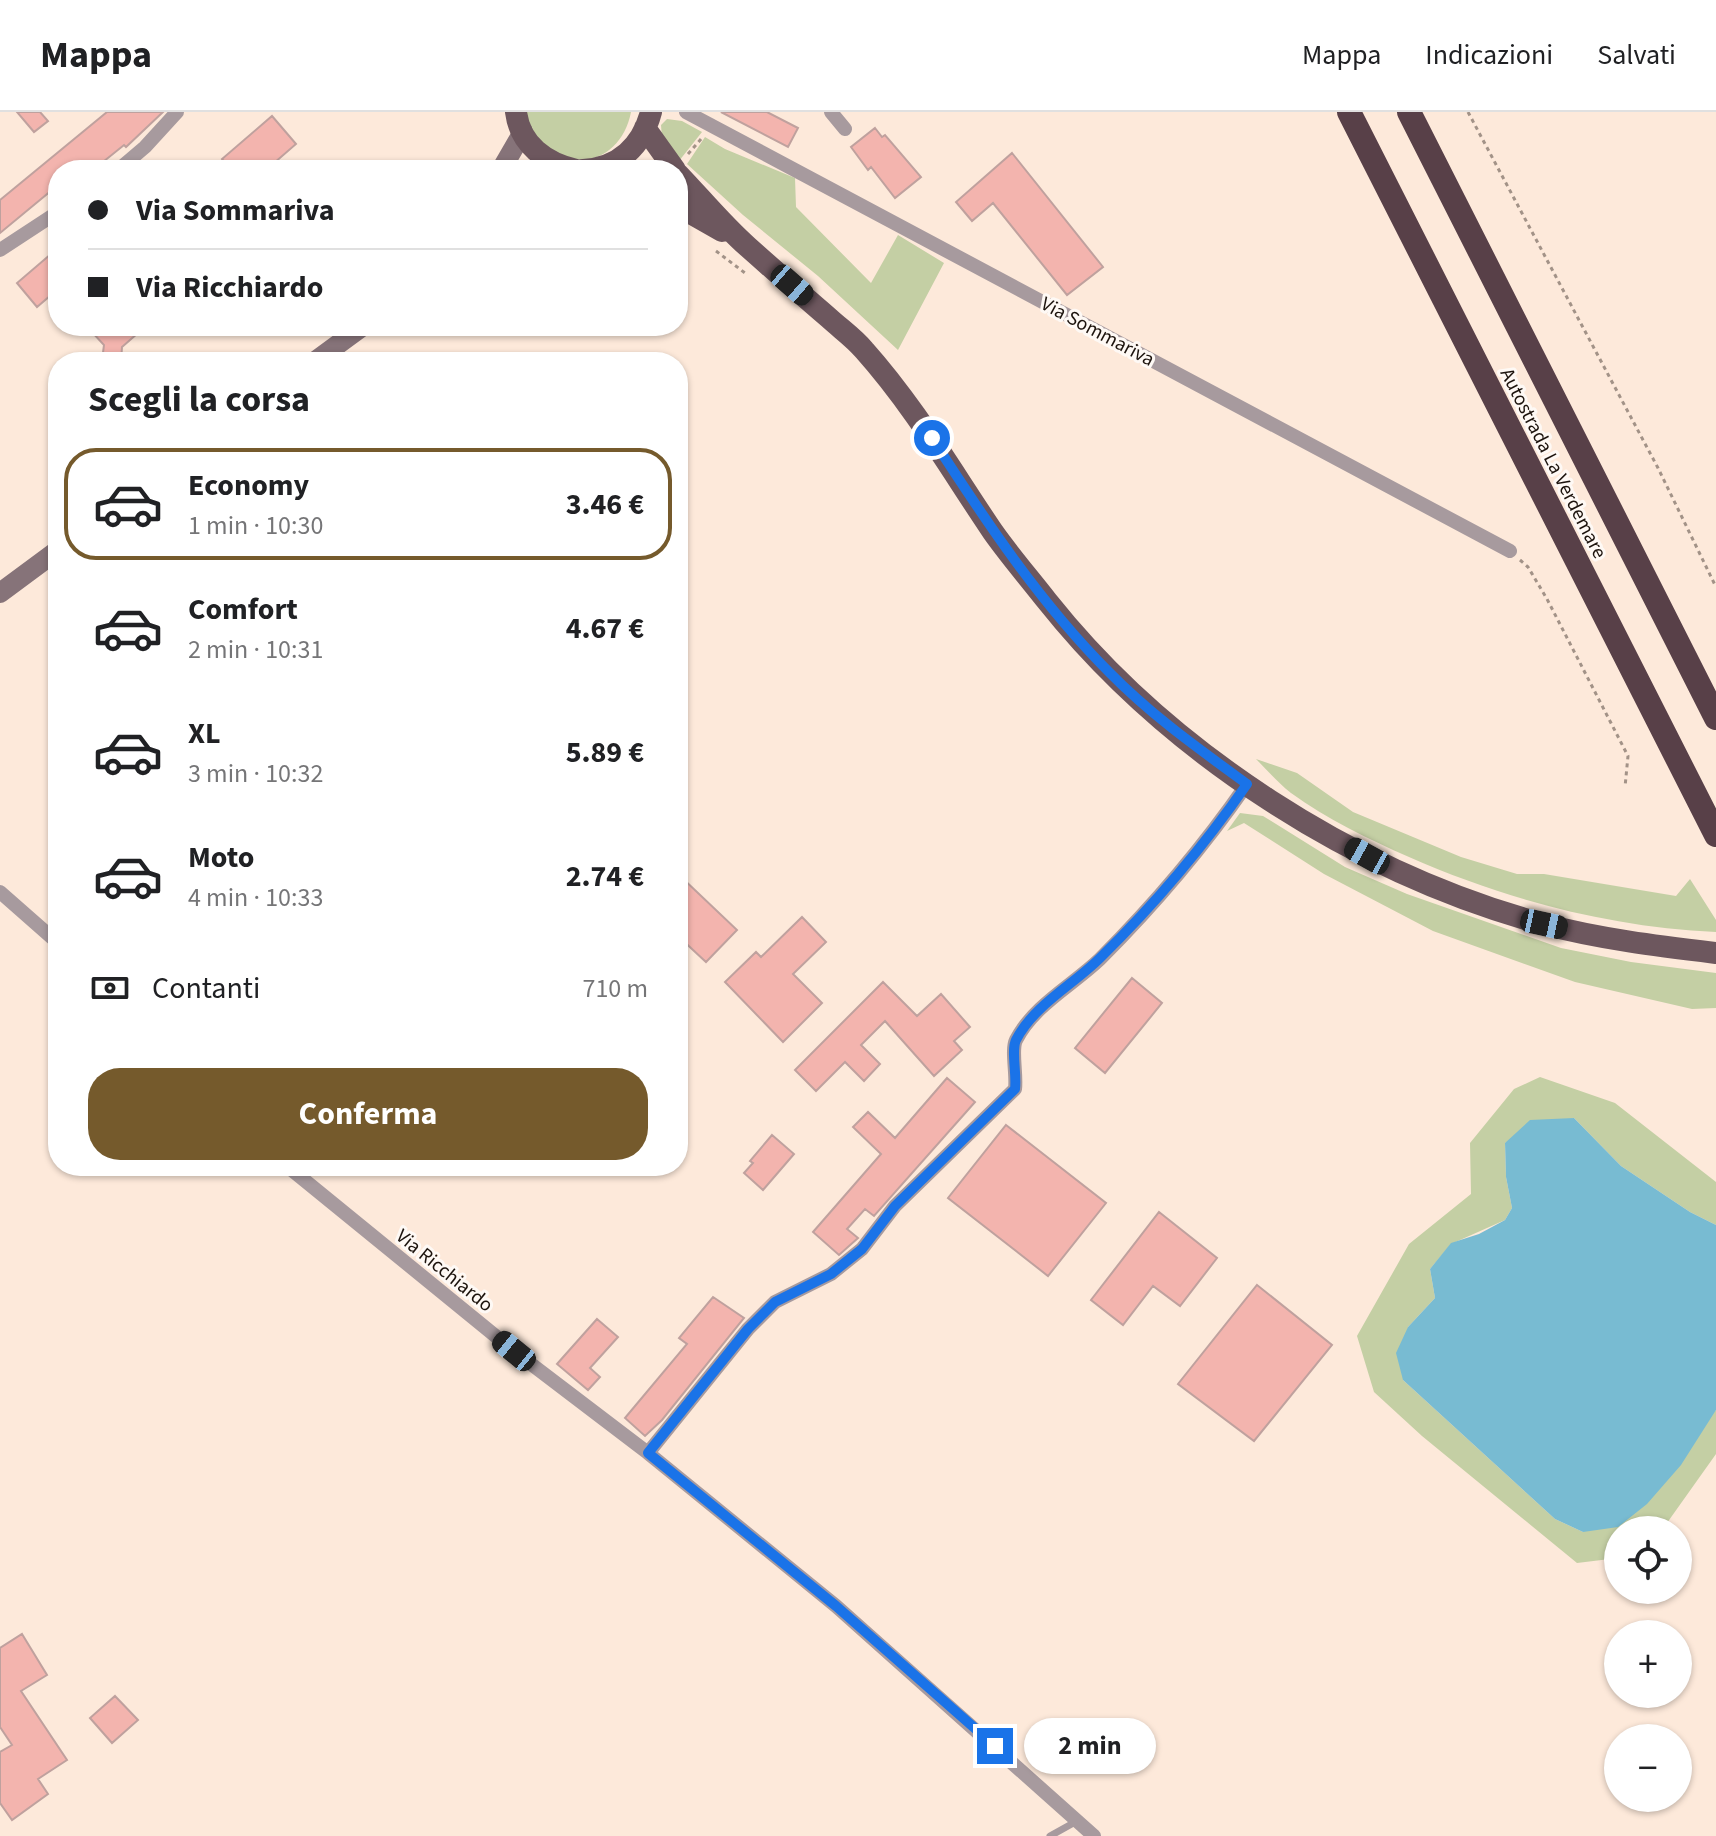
<!DOCTYPE html>
<html lang="it">
<meta charset="utf-8">
<style>
:root{--surface:#fff;--page:#f2f2f2;--text:#202124;--muted:#757577;--line:#e0e0e0;--accent:#755a2c}
body{margin:0;font-family:"Source Sans 3",sans-serif;background:var(--page);color:var(--text);height:100vh;display:flex;flex-direction:column;font-size:30px;white-space:nowrap}
*{box-sizing:border-box;margin:0}
p{font-size:26px;color:var(--muted)}
.icon{flex:none;width:44px;height:44px;fill:none;stroke:currentColor;stroke-width:2;stroke-linecap:round;stroke-linejoin:round}
.map{position:relative;flex:1;overflow:hidden}
.details{position:absolute;left:48px;top:240px;width:640px;height:824px;display:flex;flex-direction:column;background:var(--surface);border-radius:32px;box-shadow:0 2px 6px #0004}
.details>*{flex:none}
.hud{position:absolute;left:48px;top:48px;width:640px;height:176px;border-radius:32px;box-shadow:0 2px 6px #0004;display:grid;align-content:center;height:176px;padding:0 40px;background:var(--surface)}
.controls{position:absolute;left:1604px;top:1404px;display:grid;gap:16px}
.controls a{display:grid;place-items:center;width:88px;height:88px;border-radius:50%;background:var(--surface);box-shadow:0 2px 6px #0004;font-size:40px}
.end{position:absolute;width:36px;height:36px;margin:-18px;border:10px solid #1a73e8;background:#fff;box-shadow:0 0 0 4px #fff}
.from{border-radius:50%}
.bubble{position:absolute;height:56px;border-radius:28px;background:var(--surface);box-shadow:0 2px 6px #0004;font-size:26px;font-weight:700;line-height:56px;text-align:center}
.car{position:absolute;width:24px;height:48px;margin:-24px -12px;border-radius:10px;box-shadow:0 0 6px 2px #0007;background:linear-gradient(#222 24%,#8ab4d8 0 40%,#222 0 76%,#8ab4d8 0 86%,#222 0)}
.hud b{display:flex;align-items:center;gap:28px;height:76px;font-size:30px}
.hud b+b{border-top:2px solid var(--line)}
.hud i{width:20px;height:20px;background:var(--text)}
ul{padding:0;list-style:none}
li{display:flex;align-items:center;gap:24px;height:112px;margin:0 16px 12px;padding:0 24px;border:4px solid transparent;border-radius:32px}
li div{flex:1}
li b{display:block;font-size:30px}
li em{font-style:normal;font-weight:700}
li.current{border-color:var(--accent)}
li>.icon{width:72px;height:72px;stroke-width:1.5}
h2{padding:0 40px;font-size:36px;line-height:96px}
.pay{display:flex;align-items:center;gap:20px;height:88px;padding:0 40px;font-size:30px}
.pay p{margin-inline-start:auto}
.primary-button{display:flex;gap:16px;margin-top:auto;padding:16px 40px}
.primary-button a{flex:1;height:92px;border-radius:32px;background:var(--accent);color:#fff;font-size:32px;font-weight:700;line-height:92px;text-align:center}
header{display:flex;align-items:center;gap:48px;box-sizing:border-box;height:112px;padding:0 40px;background:var(--surface);border-bottom:2px solid var(--line)}
header strong{font-size:38px}
nav{display:flex;gap:44px;margin-inline-start:auto;font-size:28px}
.map>svg:first-child{display:block}
</style>
<header>
<strong>Mappa</strong>
<nav><a>Mappa</a><a>Indicazioni</a><a>Salvati</a></nav>
</header>
<div class="map">
<svg width="1716" height="1724" viewBox="0 0 1716 1724">
<rect width="100%" height="100%" fill="#fde9da"/>
<!-- green -->
<path fill="#c4cfa4" d="M523 0H631C624 37 592 59 557 42 552 40 543 38 539 34 532 27 527 10 523 0Z
M667 7 682 9 702 20 679 49 662 26 661 13Z
M705 25 725 37 795 66 796 95 871 171 898 123 944 151 898 238 818 164 743 103 687 52Z
M1256 647 1297 661 1353 700 1461 745 1517 762H1544L1676 784 1690 767 1716 808V820C1609 815 1507 788 1409 745 1368 727 1327 707 1291 681 1278 671 1267 658 1256 647Z
M1240 701 1263 704 1345 755 1407 782 1561 836 1631 850 1716 861V896L1692 897 1575 870 1433 819 1324 762 1244 711 1227 719Z
M1540 965 1615 991 1716 1070V1113L1690 1100 1621 1054 1574 1006 1505 1031 1506 1065 1512 1096 1505 1108 1451 1132 1430 1157 1435 1186 1408 1215 1403 1268 1555 1407 1583 1420 1716 1298V1342L1662 1418H1618V1446L1577 1451 1422 1324 1374 1280 1357 1224 1409 1132 1471 1082 1470 1031 1514 977Z"/>
<!-- water -->
<path fill="#78bbd2" d="M1574 1006 1621 1054 1690 1100 1716 1113V1298L1681 1353 1647 1392 1618 1415 1583 1420 1555 1407 1403 1268 1396 1241 1408 1215 1435 1186 1430 1157 1451 1131 1479 1122 1505 1108 1512 1096 1506 1065 1505 1031 1530 1008Z"/>
<!-- building -->
<path fill="#f3b4ae" stroke="#bfa19e" stroke-width="2" d="M17 0H40L48 9 34 20Z
M107 0H163L126 35 124 33 93 58H88L83 53 76 58H58V73L0 121V88Z
M721 0H767L798 16 788 35Z
M272 4 296 32 266 58H232L222 47Z
M875 16 882 25 885 23 921 65 895 86 871 55 868 58 851 35Z
M1012 41 1103 155 1067 183 993 91 972 109 956 90Z
M58 136V177L37 195 17 171Z
M99 214H146L122 235 121 250 102 248 104 233 92 220Z
M678 762 737 818 706 850 678 824Z
M802 805 826 830 793 862 822 891 783 930 725 870 756 840 761 845Z
M1132 866 1162 891 1105 961 1075 936Z
M883 870 917 904 941 882 970 915 954 929 962 938 934 964 885 909 861 933 880 952 864 969 845 950 816 979 795 958Z
M947 966 975 990 874 1104 865 1097 847 1117 858 1126 839 1143 813 1120 881 1042 853 1015 868 1000 895 1026Z
M1006 1013 1106 1091 1048 1164 948 1086Z
M772 1023 794 1042 763 1078 744 1061 753 1051 750 1049Z
M1159 1100 1217 1146 1180 1194 1153 1174 1123 1213 1091 1188Z
M1257 1173 1332 1233 1254 1329 1178 1272Z
M713 1185 744 1206 662 1308 645 1324 625 1306 687 1232 679 1226Z
M597 1207 618 1225 590 1256 600 1265 588 1278 557 1252Z
M22 1522 47 1563 21 1579 67 1648 38 1667 48 1682 12 1708 0 1691V1640L12 1633 0 1615V1536Z
M115 1584 138 1608 112 1631 90 1606Z"/>
<g fill="none" stroke-linecap="round" stroke-linejoin="round">
<!-- path -->
<path stroke="#a29287" stroke-width="3" stroke-dasharray="4 4" stroke-linecap="butt" d="M1468 0 1658 356 1716 475
M688 42 701 27
M716 139 745 161
M1520 448 1528 455 1547 487 1628 644 1625 675"/>
<!-- lane -->
<path stroke="#a79a9e" stroke-width="7" d="M1050 1724 1077 1709"/>
<!-- street -->
<path stroke="#a79a9e" stroke-width="14" d="M686 0 1510 439
M831 0 845 17
M118 58 145 35 177 0
M0 138 58 100
M0 780 58 831
M287 1054 514 1239 648 1341 836 1494 1094 1724
M648 1341 748 1217 775 1190 831 1162 862 1137 895 1094 1015 977C1017 963 1011 938 1016 928 1034 893 1073 873 1100 847 1154 793 1204 734 1247 672"/>
<!-- secondary -->
<path stroke="#867379" stroke-width="20" d="M501 58 523 20
M314 250 363 214
M0 481 58 438"/>
<!-- primary -->
<path stroke="#6d575e" stroke-width="22" d="M516 0C520 33 546 51 576 58
M645 16 675 58
M583 58C619 56 642 34 651 0
M678 62C701 86 723 113 748 135 775 159 802 183 829 206 841 217 854 226 864 238 914 294 951 358 993 420 1010 444 1029 466 1047 489 1168 641 1355 761 1543 812 1600 827 1658 834 1716 841
M678 94 722 119"/>
<!-- highway -->
<path stroke="#584048" stroke-width="24" d="M1349 0 1716 723
M1409 0 1716 606"/>
</g>
<g fill="none" stroke-linecap="round" stroke-linejoin="round">
<!-- route -->
<path stroke="#1a73e8" stroke-width="10" d="M932 326C985 408 1040 491 1109 560 1151 603 1199 637 1247 672 1204 734 1154 793 1100 846 1073 873 1034 893 1016 928 1011 938 1017 963 1015 977L895 1094 862 1137 831 1162 775 1190 748 1217 648 1341 836 1494 995 1634"/>
</g>
<g text-anchor="middle" stroke-width="6" stroke-linejoin="round" paint-order="stroke">
<!-- street labels -->
<g font-size="20" fill="#1c130d" stroke="#fef9f5">
<text transform="translate(1098 219) rotate(28)" y="7">Via Sommariva</text>
<text transform="translate(1554 351) rotate(63)" y="7">Autostrada La Verdemare</text>
<text transform="translate(445 1158) rotate(39)" y="7">Via Ricchiardo</text>
</g>
</g>
</svg>
<div class="controls">
<a><svg class="icon" aria-label="locate" viewBox="0 0 24 24"><circle cx="12" cy="12" r="6"/><path d="M12 2v4M12 18v4M2 12h4M18 12h4"/></svg></a>
<a>+</a>
<a>−</a>
</div>
<i class="end from" style="left:932px;top:326px"></i>
<i class="end" style="left:995px;top:1634px"></i>
<div class="bubble" style="left:1024px;top:1606px;width:132px">2 min</div>
<i class="car" style="left:792px;top:173px;rotate:131deg"></i>
<i class="car" style="left:1367px;top:744px;rotate:299deg"></i>
<i class="car" style="left:1544px;top:812px;rotate:102deg"></i>
<i class="car" style="left:514px;top:1239px;rotate:309deg"></i>
<div class="hud">
<b><i class="from"></i>Via Sommariva</b>
<b><i></i>Via Ricchiardo</b>
</div>
<section class="details">
<h2>Scegli la corsa</h2>
<ul>
<li class="current"><svg class="icon" aria-label="car" viewBox="0 0 24 24"><path d="M5 17H2v-5l4-1 3-4h7l3 4 3 1v5h-3M9 17h6M6 11h13"/><circle cx="7" cy="17" r="2"/><circle cx="17" cy="17" r="2"/></svg><div><b>Economy</b><p>1 min · 10:30</p></div><em>3.46 €</em></li>
<li><svg class="icon" aria-label="car" viewBox="0 0 24 24"><path d="M5 17H2v-5l4-1 3-4h7l3 4 3 1v5h-3M9 17h6M6 11h13"/><circle cx="7" cy="17" r="2"/><circle cx="17" cy="17" r="2"/></svg><div><b>Comfort</b><p>2 min · 10:31</p></div><em>4.67 €</em></li>
<li><svg class="icon" aria-label="car" viewBox="0 0 24 24"><path d="M5 17H2v-5l4-1 3-4h7l3 4 3 1v5h-3M9 17h6M6 11h13"/><circle cx="7" cy="17" r="2"/><circle cx="17" cy="17" r="2"/></svg><div><b>XL</b><p>3 min · 10:32</p></div><em>5.89 €</em></li>
<li><svg class="icon" aria-label="car" viewBox="0 0 24 24"><path d="M5 17H2v-5l4-1 3-4h7l3 4 3 1v5h-3M9 17h6M6 11h13"/><circle cx="7" cy="17" r="2"/><circle cx="17" cy="17" r="2"/></svg><div><b>Moto</b><p>4 min · 10:33</p></div><em>2.74 €</em></li>
</ul>
<div class="pay"><svg class="icon" aria-label="cash" viewBox="0 0 24 24"><path d="M3 7h18v10H3z"/><circle cx="12" cy="12" r="2"/></svg>Contanti<p>710 m</p></div>
<div class="primary-button"><a>Conferma</a></div>
</section>
</div>
